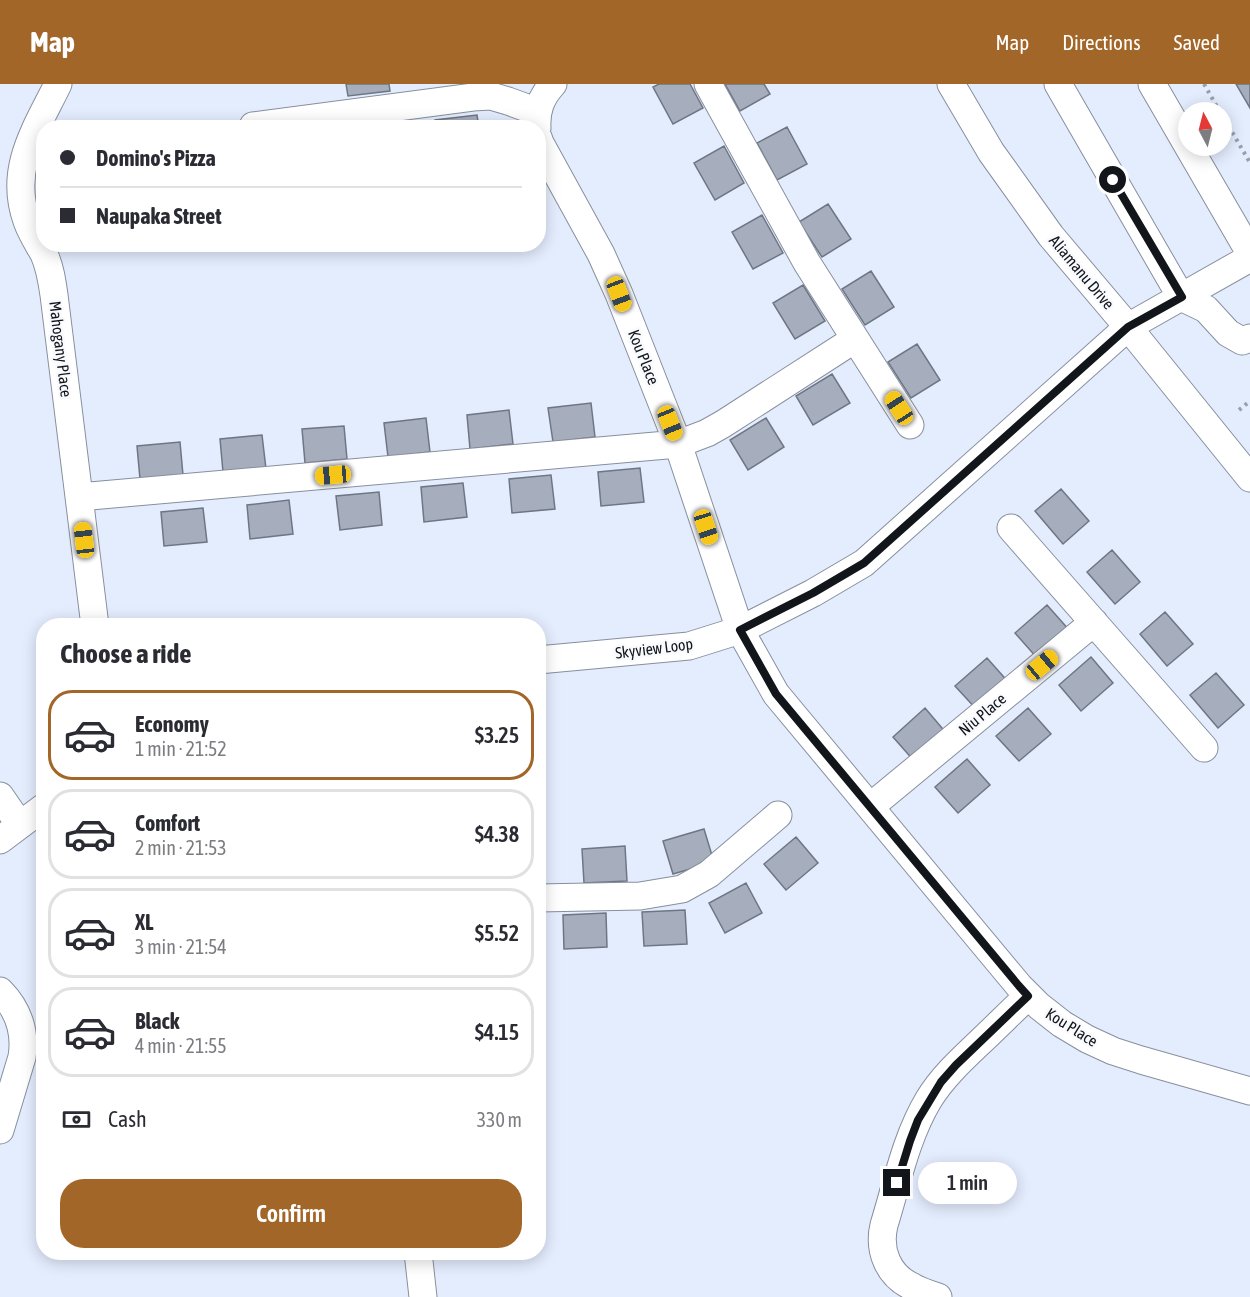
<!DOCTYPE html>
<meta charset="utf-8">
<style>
:root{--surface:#fff;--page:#f7f7f7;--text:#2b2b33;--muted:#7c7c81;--line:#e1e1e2;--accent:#a26629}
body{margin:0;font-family:"Asap Condensed",sans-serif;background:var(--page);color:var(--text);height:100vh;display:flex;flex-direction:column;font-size:22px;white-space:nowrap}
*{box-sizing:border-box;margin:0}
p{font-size:20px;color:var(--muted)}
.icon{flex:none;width:33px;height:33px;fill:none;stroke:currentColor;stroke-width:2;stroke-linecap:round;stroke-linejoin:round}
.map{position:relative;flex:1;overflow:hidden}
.sheet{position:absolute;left:36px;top:534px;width:510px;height:642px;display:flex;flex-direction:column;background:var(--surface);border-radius:24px;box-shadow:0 3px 15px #0003}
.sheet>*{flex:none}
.hud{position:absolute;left:36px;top:36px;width:510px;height:132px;border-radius:24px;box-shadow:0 3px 15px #0003;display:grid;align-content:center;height:132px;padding:0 24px;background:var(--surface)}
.needle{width:39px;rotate:353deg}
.controls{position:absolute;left:1178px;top:18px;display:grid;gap:12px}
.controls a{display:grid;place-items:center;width:54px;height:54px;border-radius:50%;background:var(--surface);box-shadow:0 3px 15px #0003;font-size:30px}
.end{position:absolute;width:27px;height:27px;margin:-14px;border:8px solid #12151a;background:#fff;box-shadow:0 0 0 3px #fff}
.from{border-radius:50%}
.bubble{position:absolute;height:42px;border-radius:21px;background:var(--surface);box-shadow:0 3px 15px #0003;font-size:20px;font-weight:600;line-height:42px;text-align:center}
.car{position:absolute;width:18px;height:36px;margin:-18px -9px;border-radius:8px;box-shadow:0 0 4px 2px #0007;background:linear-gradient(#f5c518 24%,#345 0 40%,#f5c518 0 76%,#345 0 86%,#f5c518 0)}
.hud b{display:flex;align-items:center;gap:21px;height:57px;font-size:22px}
.hud b+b{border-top:2px solid var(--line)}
.hud i{width:15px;height:15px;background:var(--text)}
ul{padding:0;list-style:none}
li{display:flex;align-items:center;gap:18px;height:90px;margin:0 12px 9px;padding:0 12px;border:3px solid var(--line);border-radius:24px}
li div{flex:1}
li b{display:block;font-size:22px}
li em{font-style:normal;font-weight:600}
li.on{border-color:var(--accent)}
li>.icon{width:54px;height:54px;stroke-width:1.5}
h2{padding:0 24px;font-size:27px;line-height:72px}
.pay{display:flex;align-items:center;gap:15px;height:66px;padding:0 24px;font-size:22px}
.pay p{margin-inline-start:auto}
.action{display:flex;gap:12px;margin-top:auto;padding:12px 24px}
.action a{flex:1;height:69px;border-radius:24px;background:var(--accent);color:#fff;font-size:24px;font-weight:600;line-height:69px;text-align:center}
header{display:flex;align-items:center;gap:36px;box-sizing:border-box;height:84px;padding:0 30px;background:var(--accent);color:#fff}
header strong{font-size:28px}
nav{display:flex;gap:33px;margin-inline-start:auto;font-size:21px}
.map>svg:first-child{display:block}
</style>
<header>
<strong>Map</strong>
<nav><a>Map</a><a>Directions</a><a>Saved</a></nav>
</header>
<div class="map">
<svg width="1250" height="1213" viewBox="0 0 1250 1213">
<rect width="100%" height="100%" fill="#e4edfe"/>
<!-- building -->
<path fill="#a6aebe" stroke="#6e7684" stroke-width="1.5" d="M346 0H389L390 7 348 12Z
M659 0H690L703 24 673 40 653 3Z
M725 0H764L770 10 740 27Z
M1236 0H1250V24Z
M477 31 479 44H436L435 36Z
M787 43 807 80 777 96 757 59Z
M724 62 744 99 715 116 694 79Z
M828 120 851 155 822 173 799 138Z
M762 131 783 169 753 185 732 148Z
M871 187 894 223 865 241 842 205Z
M803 201 825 237 795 255 773 219Z
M917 260 940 296 911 314 888 278Z
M832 290 850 319 813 341 796 312Z
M591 319 595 353 553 358 548 324Z
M509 326 513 360 470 365 467 331Z
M426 334 430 368 388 373 384 339Z
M766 334 784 363 748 386 730 356Z
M344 342 347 375 305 379 302 345Z
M262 351 266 385 223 388 220 355Z
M180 358 183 391 140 395 137 362Z
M640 384 644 418 601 422 598 388Z
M551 391 555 425 512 429 509 395Z
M463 399 467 433 424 438 421 403Z
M1061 405 1089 437 1063 460 1035 427Z
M379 408 382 441 340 446 336 412Z
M289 416 293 450 250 455 247 421Z
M203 424 207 458 164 462 161 428Z
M1112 466 1140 498 1115 520 1087 488Z
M1047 521 1070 547 1038 575 1015 549Z
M1165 528 1193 560 1167 582 1140 550Z
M1091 573 1113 599 1081 627 1059 601Z
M987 574 1010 600 978 627 955 602Z
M1216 589 1244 621 1218 644 1190 611Z
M925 624 947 650 915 678 893 653Z
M1028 624 1051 650 1019 677 996 652Z
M967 675 990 701 958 729 935 703Z
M704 745 714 778 673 790 663 757Z
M796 753 818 779 786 806 764 780Z
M625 762 627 797 584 799 582 765Z
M746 799 762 829 725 849 709 819Z
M685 826 687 860 644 862 642 828Z
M606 829 607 863 564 865 563 831Z"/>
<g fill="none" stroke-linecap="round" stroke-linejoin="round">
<defs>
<path id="minor" d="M58 0C36 45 8 85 27 137 31 149 38 159 44 170 50 183 52 197 54 211L95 542
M708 0 807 179 910 341
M951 0 991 68 1051 152 1128 243 1250 394
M1058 0 1181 213 1206 225 1228 249 1242 257 1250 254
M1152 0 1250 169
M253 42 473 13 491 12 508 17 538 28
M537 44C536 26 541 13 553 0
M538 53 540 59 601 170 619 210 678 360 740 546 776 610 1019 902 1039 922 1062 940 1087 955 1113 967 1141 976 1250 1007
M79 413 678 360 707 349 723 340 855 255
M1011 444 1204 664
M538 576 689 562 740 546 813 509 864 479 1128 243 1250 174
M0 712 20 741
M870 723 1094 538
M0 756 44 723
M538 814 640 812 682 805 709 790 778 731
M0 907C18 925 26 948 22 973L0 1046
M418 1168 423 1213
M938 1213C929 1210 919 1207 911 1202 888 1191 878 1166 884 1141 897 1099 906 1053 929 1015 942 994 960 977 978 960 995 944 1011 928 1028 912"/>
</defs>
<!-- minor casing -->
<use href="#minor" stroke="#878f9e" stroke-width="29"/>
<!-- path -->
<path stroke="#99a0ac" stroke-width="4" stroke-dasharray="3 4.5" stroke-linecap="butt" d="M1204 0 1220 28
M1221 29 1249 77 1250 76
M1239 326 1250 317"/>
<!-- minor -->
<use href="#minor" stroke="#fff" stroke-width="27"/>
</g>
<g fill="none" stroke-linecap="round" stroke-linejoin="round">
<!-- route -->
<path stroke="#12151a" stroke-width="8" d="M897 1099 910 1057 918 1036 941 998 956 981 1028 912 1019 902 776 610 740 546 813 509 864 479 1128 243 1182 213 1113 96"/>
</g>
<g text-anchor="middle" stroke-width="5" stroke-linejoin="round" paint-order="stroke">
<!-- street labels -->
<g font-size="16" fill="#12151a" stroke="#f8fafd">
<text transform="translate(1082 188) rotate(50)" y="6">Aliamanu Drive</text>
<text transform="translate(61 265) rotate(83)" y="6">Mahogany Place</text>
<text transform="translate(644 273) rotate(68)" y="6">Kou Place</text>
<text transform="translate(654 564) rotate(-7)" y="6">Skyview Loop</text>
<text transform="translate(982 630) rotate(-40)" y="6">Niu Place</text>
<text transform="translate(1072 943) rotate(32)" y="6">Kou Place</text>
</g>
</g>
</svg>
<div class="controls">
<a><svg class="needle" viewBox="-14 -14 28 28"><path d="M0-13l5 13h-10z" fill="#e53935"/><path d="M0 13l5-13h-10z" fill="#7c7c81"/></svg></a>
</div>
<i class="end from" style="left:1113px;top:96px"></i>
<i class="end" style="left:897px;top:1099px"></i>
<div class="bubble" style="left:918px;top:1078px;width:99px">1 min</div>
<i class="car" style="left:619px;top:210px;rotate:159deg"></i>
<i class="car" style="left:899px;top:324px;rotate:327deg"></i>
<i class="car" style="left:670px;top:339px;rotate:158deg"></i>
<i class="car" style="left:333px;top:391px;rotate:265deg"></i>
<i class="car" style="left:706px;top:443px;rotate:162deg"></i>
<i class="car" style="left:84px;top:456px;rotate:353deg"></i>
<i class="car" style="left:1042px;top:581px;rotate:50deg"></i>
<div class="hud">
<b><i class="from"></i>Domino's Pizza</b>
<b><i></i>Naupaka Street</b>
</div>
<section class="sheet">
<h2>Choose a ride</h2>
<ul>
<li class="on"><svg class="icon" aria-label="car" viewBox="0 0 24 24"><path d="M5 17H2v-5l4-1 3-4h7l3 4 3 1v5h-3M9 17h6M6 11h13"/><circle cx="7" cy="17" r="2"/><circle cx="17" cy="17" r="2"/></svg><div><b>Economy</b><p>1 min · 21:52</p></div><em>$3.25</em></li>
<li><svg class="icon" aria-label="car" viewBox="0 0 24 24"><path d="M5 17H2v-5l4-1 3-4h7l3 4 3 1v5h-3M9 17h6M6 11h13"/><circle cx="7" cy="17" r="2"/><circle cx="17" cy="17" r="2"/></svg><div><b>Comfort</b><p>2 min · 21:53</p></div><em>$4.38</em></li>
<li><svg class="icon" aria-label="car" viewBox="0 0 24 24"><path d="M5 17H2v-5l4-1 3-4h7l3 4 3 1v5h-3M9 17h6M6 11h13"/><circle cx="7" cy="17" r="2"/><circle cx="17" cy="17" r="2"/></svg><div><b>XL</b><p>3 min · 21:54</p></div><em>$5.52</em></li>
<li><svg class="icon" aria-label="car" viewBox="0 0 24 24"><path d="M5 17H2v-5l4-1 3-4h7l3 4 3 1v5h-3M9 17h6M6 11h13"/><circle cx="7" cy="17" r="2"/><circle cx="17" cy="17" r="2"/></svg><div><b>Black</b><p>4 min · 21:55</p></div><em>$4.15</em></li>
</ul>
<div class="pay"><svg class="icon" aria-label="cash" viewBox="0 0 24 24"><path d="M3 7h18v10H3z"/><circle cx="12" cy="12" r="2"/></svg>Cash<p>330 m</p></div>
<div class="action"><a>Confirm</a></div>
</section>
</div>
